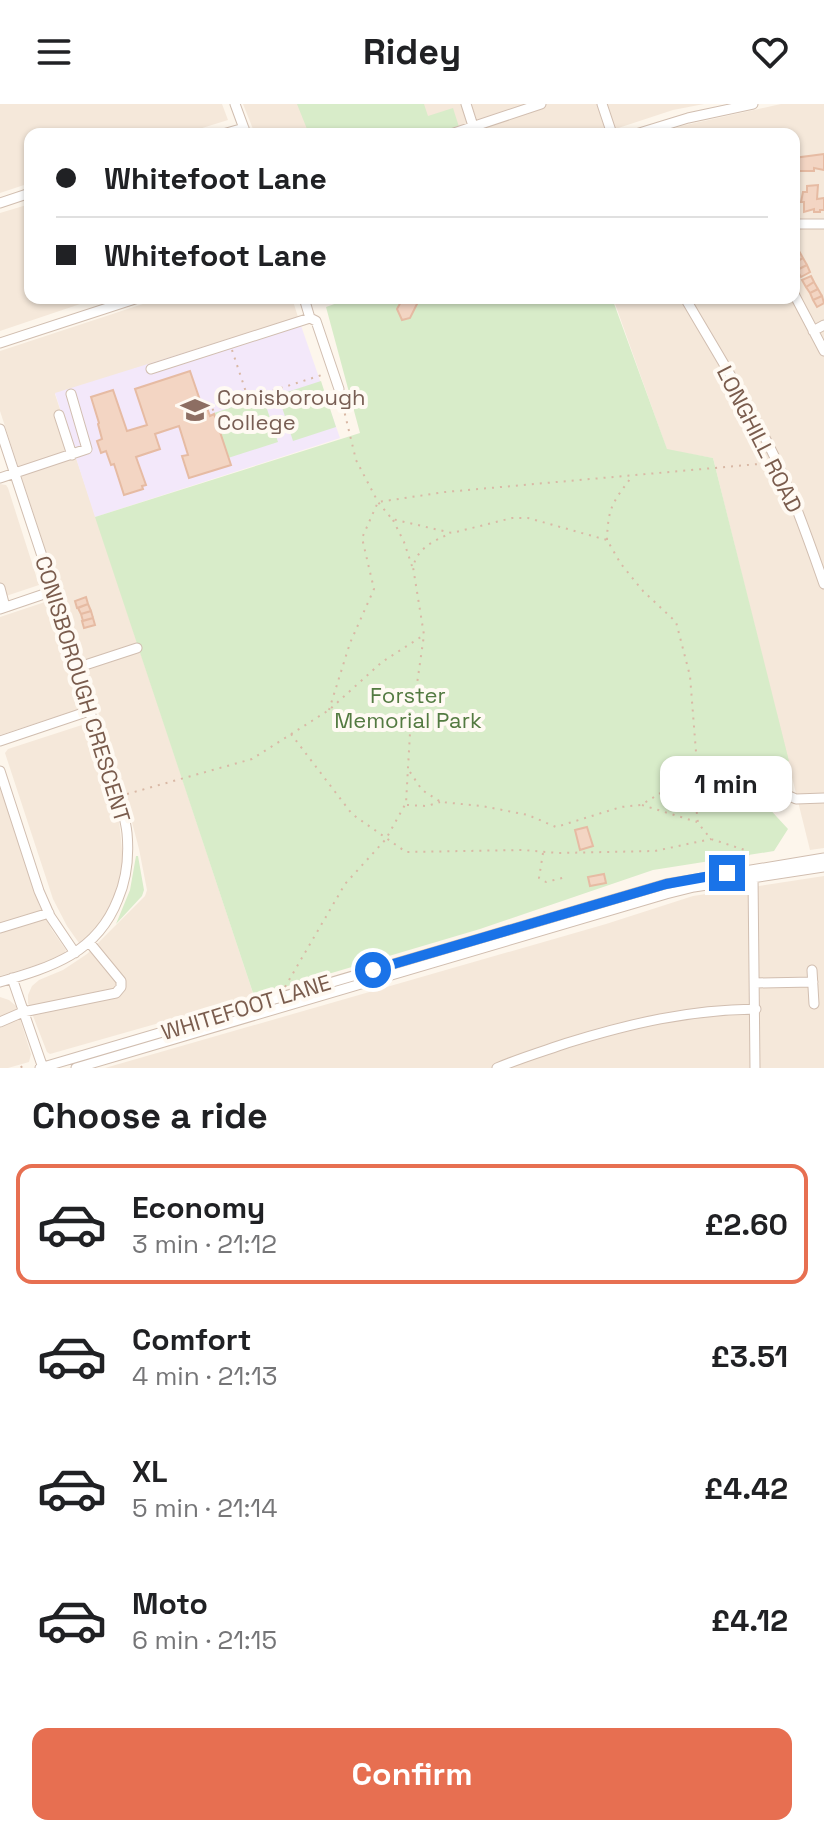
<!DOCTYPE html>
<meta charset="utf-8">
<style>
:root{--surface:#fff;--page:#f6f6f6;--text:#202124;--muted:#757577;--line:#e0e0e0;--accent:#e76f51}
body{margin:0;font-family:"Space Grotesk",sans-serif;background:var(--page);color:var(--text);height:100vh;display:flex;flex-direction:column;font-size:30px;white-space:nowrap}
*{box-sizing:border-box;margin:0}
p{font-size:26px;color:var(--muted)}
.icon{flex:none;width:44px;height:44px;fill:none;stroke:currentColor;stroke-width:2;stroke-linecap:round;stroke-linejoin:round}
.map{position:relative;height:964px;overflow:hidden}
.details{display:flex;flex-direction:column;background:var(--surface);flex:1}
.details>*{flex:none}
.top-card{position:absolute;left:24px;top:24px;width:776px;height:176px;border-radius:16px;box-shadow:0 2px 6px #0004;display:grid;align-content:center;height:176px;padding:0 32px;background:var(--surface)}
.end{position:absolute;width:36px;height:36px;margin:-18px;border:10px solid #1a73e8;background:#fff;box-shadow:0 0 0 4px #fff}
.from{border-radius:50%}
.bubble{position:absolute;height:56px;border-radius:16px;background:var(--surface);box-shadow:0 2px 6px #0004;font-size:26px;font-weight:600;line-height:56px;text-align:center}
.top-card b{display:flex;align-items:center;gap:28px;height:76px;font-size:30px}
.top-card b+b{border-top:2px solid var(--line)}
.top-card i{width:20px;height:20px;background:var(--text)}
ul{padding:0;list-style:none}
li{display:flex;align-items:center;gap:24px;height:120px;margin:0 16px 12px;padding:0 16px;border:4px solid transparent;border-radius:16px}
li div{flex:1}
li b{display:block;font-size:30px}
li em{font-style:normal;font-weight:600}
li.current{border-color:var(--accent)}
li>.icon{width:72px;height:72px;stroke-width:1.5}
h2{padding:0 32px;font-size:36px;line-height:96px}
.button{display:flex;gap:16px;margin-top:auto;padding:16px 32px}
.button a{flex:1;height:92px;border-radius:16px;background:var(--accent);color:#fff;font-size:32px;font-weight:600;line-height:92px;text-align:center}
header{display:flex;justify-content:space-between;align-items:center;height:104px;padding:0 32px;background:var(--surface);font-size:36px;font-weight:600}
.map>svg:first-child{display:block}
</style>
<header><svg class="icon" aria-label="menu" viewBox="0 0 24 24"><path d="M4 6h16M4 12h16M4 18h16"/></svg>Ridey<svg class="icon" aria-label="heart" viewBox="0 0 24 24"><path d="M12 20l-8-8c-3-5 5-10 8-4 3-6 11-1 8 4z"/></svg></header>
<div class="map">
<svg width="824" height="964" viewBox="0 0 824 964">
<rect width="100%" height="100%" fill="#fdf6ec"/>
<!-- residential -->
<path fill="#f5e8da" d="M0 0H222L228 16 183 30H30V79L0 89Z
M243 0H704L673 6 600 30H255Z
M781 0H824V744L810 746 713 354 667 346 613 194H794V30H657L681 22Z
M30 100V194H98L0 227V109Z
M161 194H292L298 213 55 290 254 892 50 950 47 948 28 899V891L32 882 39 876 63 866 87 850 145 792 147 786 139 745 123 684 0 307V247Z
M0 380 6 381 8 384 39 481 0 494Z
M48 497 81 602 80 605 0 631V513Z
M85 620 88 621 119 716 123 755 119 776 113 796 102 816 81 840 79 839 67 822 53 795 5 649 8 645Z
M0 683 39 801 52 826 66 846 64 850 46 858 0 872Z
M824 772V964H105L606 820 693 792Z
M0 893 9 896 16 902 31 950 29 958 8 964H0Z"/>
<!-- education -->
<path fill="#f3e8fa" d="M298 213 340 334 95 413 55 289Z"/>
<!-- green -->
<path fill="#d8ecc9" d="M297 0H424L428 12 453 4 459 23 456 30H309Z
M351 194H612L667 345 713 354 789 657 761 669 765 700 788 725 774 747 653 766 480 825 254 892 95 413 360 329 326 203Z
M321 277 336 323 293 337 278 291Z
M263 293 278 338 228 354 214 309Z
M136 752H138L144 786 142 792 116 820 130 786Z"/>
<!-- building -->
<path fill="#f3d5c3" stroke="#e6bba3" stroke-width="2" d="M824 50V66L814 64V67H794V54Z
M818 81 817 95 824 94V106H820V108H814V105L804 108V98H801L803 88H807V82Z
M799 147 803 154 794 159V150Z
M803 154 807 161 797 166 794 159Z
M807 161 810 168 801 173 797 166Z
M811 172 814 178 806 183 802 176Z
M814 178 818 185 810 189 806 183Z
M818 185 822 192 813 196 810 189Z
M822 192 824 199 817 203 813 196Z
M403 194H420L410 214 402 216 397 205Z
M190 267 202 302 206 301 210 312 214 310 231 361 189 374 182 352 188 351 179 322 155 330 160 345 136 353 146 381 142 382 143 385 124 391 114 360 111 361 106 347 101 349 97 337 102 335 98 320 99 319 91 293 113 286 127 327 147 321 135 285Z
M86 493 88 500 77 504 75 497Z
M88 500 91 507 81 510 78 504Z
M91 507 93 514 83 517 81 510Z
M93 514 95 521 84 524 82 517Z
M587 723 593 742 580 746 575 726Z
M604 770 606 779 590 782 588 773Z"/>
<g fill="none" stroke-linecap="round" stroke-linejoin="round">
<defs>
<path id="minor" d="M235 0 246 30
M466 0 473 22
M602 0 612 30
M223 30 244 24
M451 30 541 0
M636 30 688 14 753 0
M0 99 30 89
M794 120H824
M794 190 824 247
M304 194 310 214 316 217 339 285
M685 194C717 249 751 303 778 360 796 399 810 440 824 480
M813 227 824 221
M0 239 138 194
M151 265 310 214
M59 311 72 351
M0 325C18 380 37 436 55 492 65 527 75 562 86 596 94 621 103 646 111 671 117 690 125 709 127 729 129 751 127 774 118 795 97 849 52 863 0 878
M0 374 87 345 71 290
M0 484 5 503
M0 505 53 487
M76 564 137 544
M0 637 89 607
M0 667 39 787 50 812 75 849
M787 691 796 695 824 694
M753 772 755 964
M0 824 49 809
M812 866 814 900
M12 874 43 964
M755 879 813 878
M0 918 23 908 116 889 121 883V877L89 838
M40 964 666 780 824 754
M76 964 666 790 694 783 824 763
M497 964C520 954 544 947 567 939 632 919 688 906 756 905"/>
</defs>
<!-- minor casing -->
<use href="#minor" stroke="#d1beb0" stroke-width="11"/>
<!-- path -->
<path stroke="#d9b8a5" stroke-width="2" stroke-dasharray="2 6" stroke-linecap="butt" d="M232 246 248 294
M341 294 356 356 378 398 392 415 452 429 512 414H528L607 436 621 460 643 487 676 518 690 572 696 648 691 659 698 719 711 735 745 746 751 755
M212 306 325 270
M393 416 404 438 412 462
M607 436C608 402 613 398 633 371
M329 606 350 539 374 485 362 434 378 398 445 388 770 359
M291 630 352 710 406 748 523 746 558 749 655 747 711 735
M410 668 422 686 441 698 482 702 528 711 556 723 621 703 641 701 667 685 689 661
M127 690 252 655 329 606 382 558 424 531
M407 701 427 702 440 698
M642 701 697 718
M543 749 539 774 546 778 566 773
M285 883 345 780 386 735 406 699 410 629 424 531 413 463C418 443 434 437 451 429
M21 962 22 964"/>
<!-- minor -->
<use href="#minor" stroke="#fff" stroke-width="9"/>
</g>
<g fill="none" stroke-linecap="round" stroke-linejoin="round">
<!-- route -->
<path stroke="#1a73e8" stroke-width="10" d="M373 866 666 780 727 769"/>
</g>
<!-- icons -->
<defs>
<symbol id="school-bare" viewBox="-9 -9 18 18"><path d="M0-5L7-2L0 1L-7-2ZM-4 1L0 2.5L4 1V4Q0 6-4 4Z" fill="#8d6e63" stroke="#fffaf3" stroke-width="2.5" paint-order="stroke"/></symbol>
</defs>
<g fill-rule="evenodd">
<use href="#school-bare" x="175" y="286" width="40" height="40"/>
</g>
<g text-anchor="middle" stroke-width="8" stroke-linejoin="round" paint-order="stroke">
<!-- education labels -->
<g font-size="22" fill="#785e54" stroke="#fffaf3" text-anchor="start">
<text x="217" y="301">Conisborough<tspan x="217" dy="25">College</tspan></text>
</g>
<!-- street labels -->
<g font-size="22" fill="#7a5c4d" stroke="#fffaf3">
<text transform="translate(760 335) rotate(63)" y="8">LONGHILL ROAD</text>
<text transform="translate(83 585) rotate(73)" y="8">CONISBOROUGH CRESCENT</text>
<text transform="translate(246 903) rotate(-17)" y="8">WHITEFOOT LANE</text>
</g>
<!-- park labels -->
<g font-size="22" fill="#537a41" stroke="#fffaf3">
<text x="408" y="599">Forster<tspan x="408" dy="25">Memorial Park</tspan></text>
</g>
</g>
</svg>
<i class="end from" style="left:373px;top:866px"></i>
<i class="end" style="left:727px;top:769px"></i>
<div class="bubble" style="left:660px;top:652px;width:132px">1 min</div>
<div class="top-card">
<b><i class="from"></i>Whitefoot Lane</b>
<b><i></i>Whitefoot Lane</b>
</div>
</div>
<section class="details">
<h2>Choose a ride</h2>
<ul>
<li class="current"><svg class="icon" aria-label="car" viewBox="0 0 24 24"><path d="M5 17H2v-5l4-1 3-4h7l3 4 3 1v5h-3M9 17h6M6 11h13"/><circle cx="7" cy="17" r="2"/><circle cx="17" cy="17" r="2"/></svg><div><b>Economy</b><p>3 min · 21:12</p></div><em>£2.60</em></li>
<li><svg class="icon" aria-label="car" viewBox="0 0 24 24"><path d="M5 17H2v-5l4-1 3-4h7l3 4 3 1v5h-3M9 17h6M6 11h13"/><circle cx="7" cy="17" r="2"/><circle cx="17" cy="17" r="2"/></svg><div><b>Comfort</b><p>4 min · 21:13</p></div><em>£3.51</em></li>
<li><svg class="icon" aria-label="car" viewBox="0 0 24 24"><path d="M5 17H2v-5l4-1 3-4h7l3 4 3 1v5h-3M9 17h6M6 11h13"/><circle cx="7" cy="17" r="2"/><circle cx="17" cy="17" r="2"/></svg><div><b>XL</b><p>5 min · 21:14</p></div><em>£4.42</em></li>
<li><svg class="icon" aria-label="car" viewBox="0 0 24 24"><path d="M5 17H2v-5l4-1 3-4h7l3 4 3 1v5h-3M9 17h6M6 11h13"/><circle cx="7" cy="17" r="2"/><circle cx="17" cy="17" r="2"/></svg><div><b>Moto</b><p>6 min · 21:15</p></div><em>£4.12</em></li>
</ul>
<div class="button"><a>Confirm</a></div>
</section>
